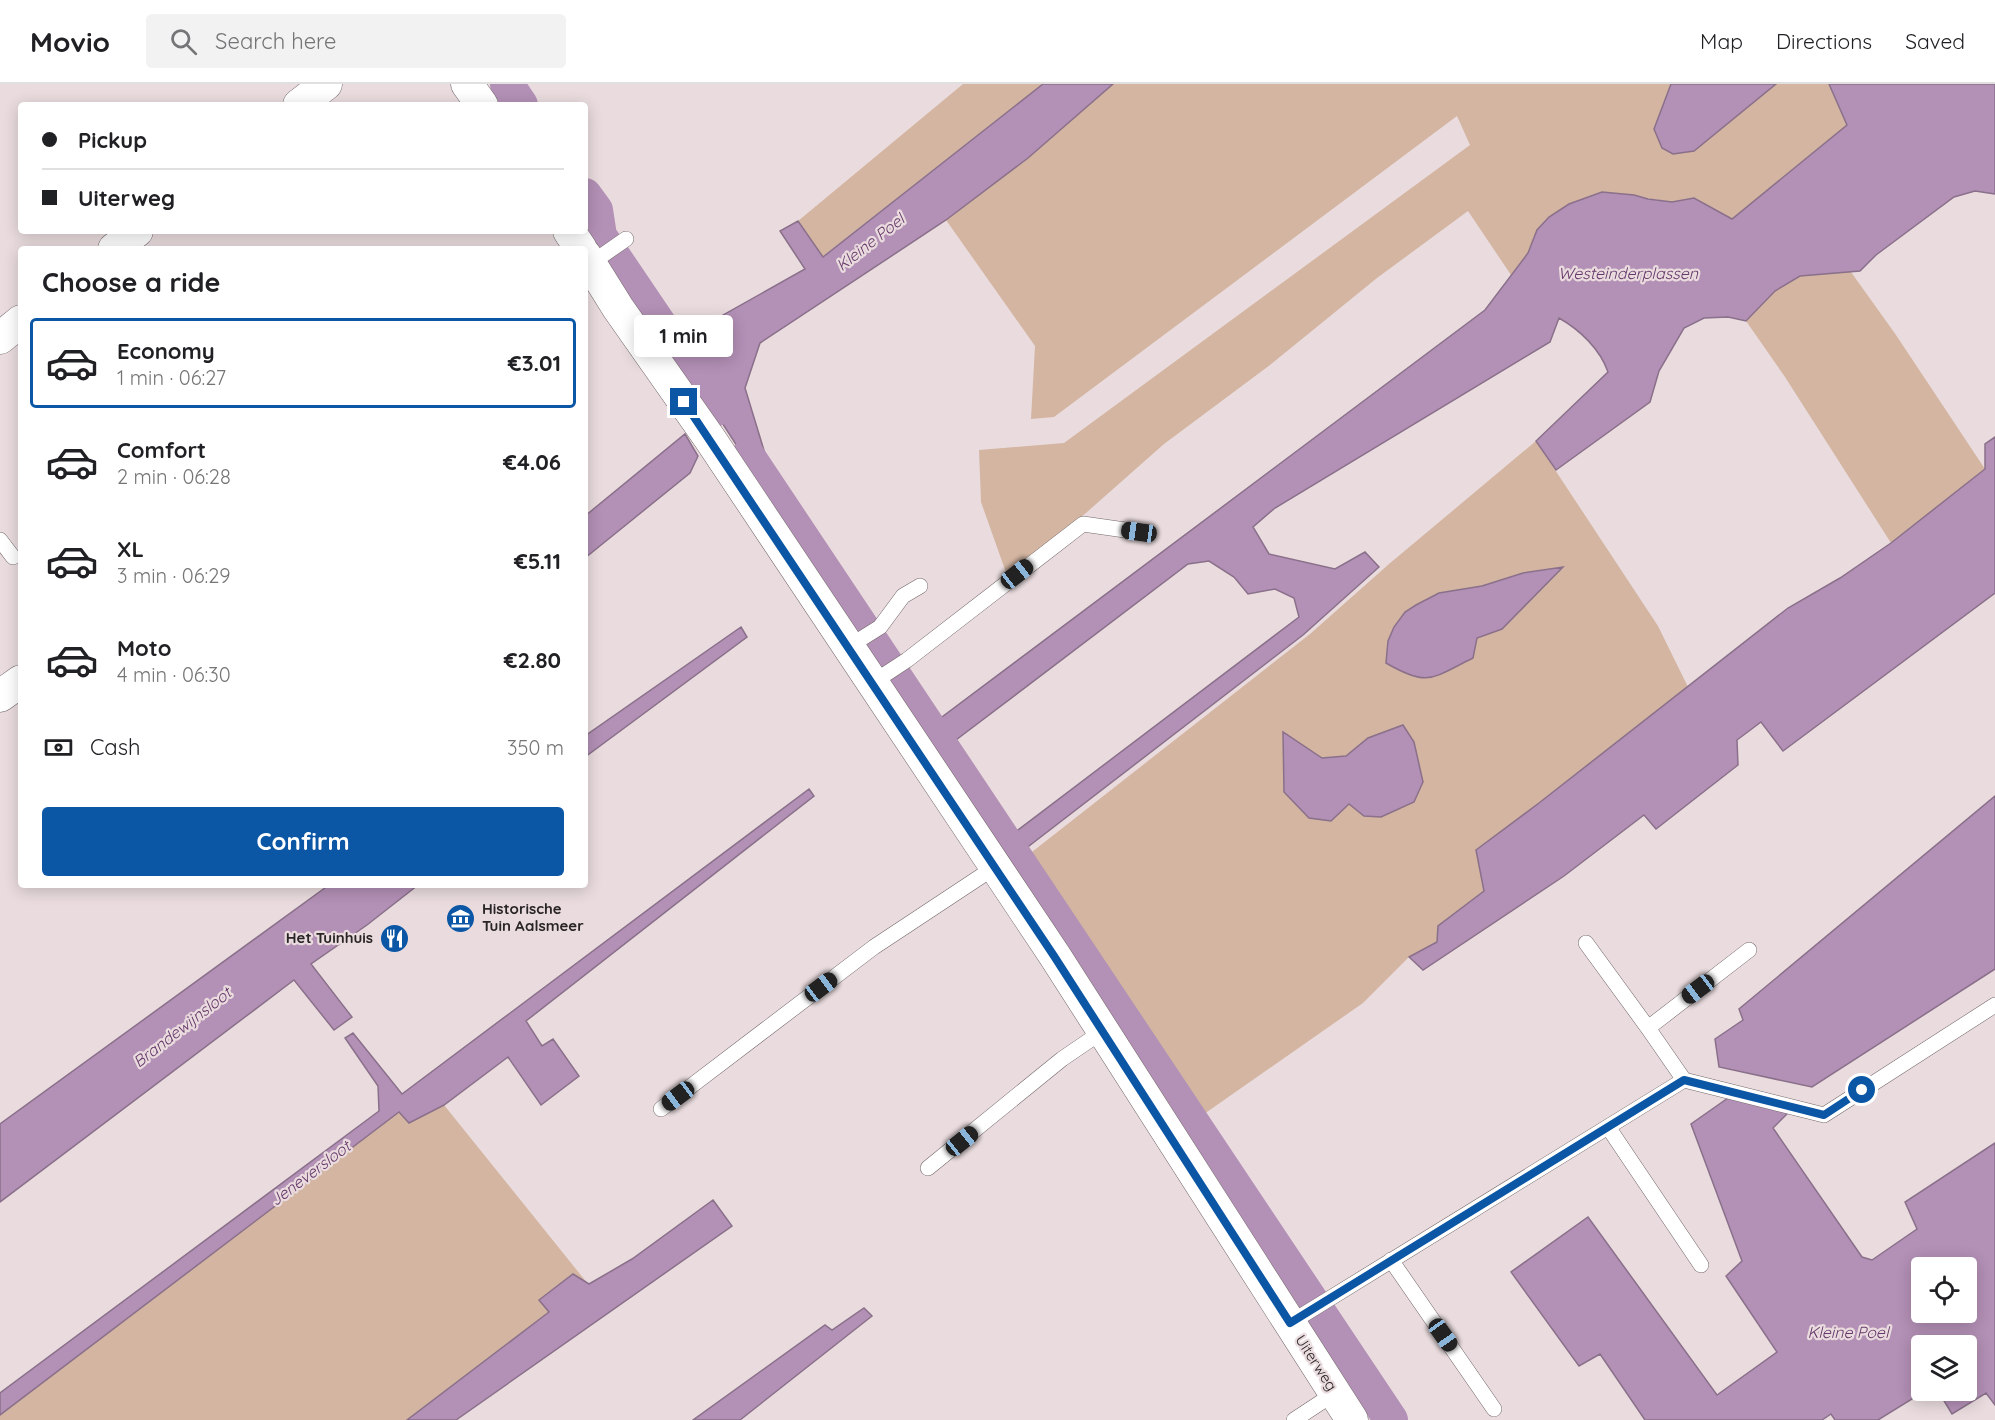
<!DOCTYPE html>
<meta charset="utf-8">
<style>
:root{--surface:#fff;--page:#f2f2f2;--text:#202124;--muted:#757577;--line:#e0e0e0;--accent:#0b56a5}
body{margin:0;font-family:Quicksand,sans-serif;background:var(--page);color:var(--text);height:100vh;display:flex;flex-direction:column;font-size:22px;white-space:nowrap}
*{box-sizing:border-box;margin:0}
p{font-size:20px;color:var(--muted)}
.icon{flex:none;width:33px;height:33px;fill:none;stroke:currentColor;stroke-width:2;stroke-linecap:round;stroke-linejoin:round}
.map{position:relative;flex:1;overflow:hidden}
.sheet{position:absolute;left:18px;top:162px;width:570px;height:642px;display:flex;flex-direction:column;background:var(--surface);border-radius:6px;box-shadow:0 3px 15px #0003}
.sheet>*{flex:none}
.banner{position:absolute;left:18px;top:18px;width:570px;height:132px;border-radius:6px;box-shadow:0 3px 15px #0003;display:grid;align-content:center;height:132px;padding:0 24px;background:var(--surface)}
.fabs{position:absolute;left:1911px;top:1173px;display:grid;gap:12px}
.fabs a{display:grid;place-items:center;width:66px;height:66px;border-radius:6px;background:var(--surface);box-shadow:0 3px 15px #0003;font-size:30px}
.end{position:absolute;width:27px;height:27px;margin:-14px;border:8px solid #0b56a5;background:#fff;box-shadow:0 0 0 3px #fff}
.from{border-radius:50%}
.bubble{position:absolute;height:42px;border-radius:6px;background:var(--surface);box-shadow:0 3px 15px #0003;font-size:20px;font-weight:700;line-height:42px;text-align:center}
.car{position:absolute;width:18px;height:36px;margin:-18px -9px;border-radius:8px;box-shadow:0 0 4px 2px #0007;background:linear-gradient(#222 24%,#8ab4d8 0 40%,#222 0 76%,#8ab4d8 0 86%,#222 0)}
.banner b{display:flex;align-items:center;gap:21px;height:57px;font-size:22px}
.banner b+b{border-top:2px solid var(--line)}
.banner i{width:15px;height:15px;background:var(--text)}
ul{padding:0;list-style:none}
li{display:flex;align-items:center;gap:18px;height:90px;margin:0 12px 9px;padding:0 12px;border:3px solid transparent;border-radius:6px}
li div{flex:1}
li b{display:block;font-size:22px}
li em{font-style:normal;font-weight:700}
li.active{border-color:var(--accent)}
li>.icon{width:54px;height:54px;stroke-width:1.5}
h2{padding:0 24px;font-size:27px;line-height:72px}
.pay{display:flex;align-items:center;gap:15px;height:66px;padding:0 24px;font-size:22px}
.pay p{margin-inline-start:auto}
.cta{display:flex;gap:12px;margin-top:auto;padding:12px 24px}
.cta a{flex:1;height:69px;border-radius:6px;background:var(--accent);color:#fff;font-size:24px;font-weight:700;line-height:69px;text-align:center}
header{display:flex;align-items:center;gap:36px;box-sizing:border-box;height:84px;padding:0 30px;background:var(--surface);border-bottom:2px solid var(--line)}
header strong{font-size:28px}
nav{display:flex;gap:33px;margin-inline-start:auto;font-size:21px}
.search{width:420px;height:54px;background:var(--page);display:flex;align-items:center;gap:15px;box-sizing:border-box;padding:0 21px;border-radius:6px;color:var(--muted);font-size:22px}
.map>svg:first-child{display:block}
</style>
<header>
<strong>Movio</strong>
<div class="search"><svg class="icon" aria-label="search" viewBox="0 0 24 24"><circle cx="10" cy="10" r="6"/><path d="M15 15l6 6"/></svg>Search here</div>
<nav><a>Map</a><a>Directions</a><a>Saved</a></nav>
</header>
<div class="map">
<svg width="1995" height="1336" viewBox="0 0 1995 1336">
<rect width="100%" height="100%" fill="#eadcde"/>
<!-- green -->
<path fill="#d3b5a1" fill-rule="evenodd" d="M963 0H1043L822 173 798 137Z
M1113 0H1671L1654 45 1694 67 1776 0H1829L1847 41 1732 135 1694 114 1672 118 1621 110 1549 133 1537 146 1528 169 1511 191 1468 127 1377 194 1270 281 1164 360 1009 497 981 418 979 366 1064 359 1470 61 1457 32 1054 333 1031 335 1035 262 946 136 1028 74Z
M1851 188 1896 251 1985 385 1891 459 1785 293 1746 237 1775 207 1800 192Z
M1536 357 1658 542 1688 603 1539 719 1484 807 1438 842 1437 858 1409 873 1363 919 1184 1044 1014 782 1310 550 1389 480ZM1562 483 1502 544 1477 554 1482 502 1523 489ZM1283 649 1322 674 1346 672 1368 654 1364 732 1349 720Z
M444 1021 588 1200 572 1190 540 1216 549 1228 407 1336H0V1331L399 1028 409 1039Z"/>
<!-- water -->
<path fill="#b390b6" stroke="#8a708a" stroke-width="1.5" fill-rule="evenodd" d="M1043 0H1113L1028 74 946 136 760 259 745 304 766 373 787 403 770 413 693 294 682 254 805 185 780 147 798 137 823 173Z
M1671 0H1776L1694 67 1673 70 1662 64 1654 45Z
M1829 0H1995V110L1975 107 1954 113 1876 171 1860 187 1800 192 1775 207 1746 237 1728 233 1704 234 1684 244 1659 287 1650 318 1556 386 1536 357 1608 288C1600 265 1580 246 1559 234L1550 258 1275 424 1253 443 1269 470 1335 485 1365 468 1379 483 1303 551 1025 765 1010 752 1299 533 1294 514 1275 505 1248 510 1234 493 1209 477 1188 480 952 659 938 636 1485 226 1528 169 1537 146 1549 133 1569 120 1602 108 1634 111 1648 115 1672 118 1694 114 1732 135 1847 41Z
M685 350 698 372 690 389 585 474V432Z
M1995 353V509L1783 667 1761 638 1737 656 1738 681 1656 745 1644 731 1564 792 1423 886 1409 873 1437 858 1438 842 1484 807 1476 766 1539 719 1788 524 1840 494 1891 459 1985 385V360Z
M1563 483 1502 545 1477 554 1473 574C1432 594 1429 604 1386 579L1388 557 1394 543 1405 528 1416 521 1439 509 1482 502 1523 489Z
M741 543 747 553 585 673V652Z
M1403 641 1414 658 1423 698 1414 718 1381 733 1364 732 1349 720 1331 737 1309 734 1284 708 1283 648 1322 674 1346 672 1368 654Z
M809 705 814 712 526 937 542 962 553 955 579 992 541 1021 508 973 444 1021 409 1039 399 1028 0 1331V1309L379 1027 378 1002 345 954 353 949 402 1010Z
M1995 712V885L1812 1003 1719 983 1715 955 1743 936 1739 925Z
M329 801H418L367 841 311 880 352 933 334 946 294 896 0 1118V1040Z
M1728 1014 1789 1028 1773 1044 1862 1173 1872 1176 1917 1145 1905 1118 1995 1059V1321L1986 1309 1952 1330 1938 1307 1966 1306V1262H1922V1306L1925 1307 1878 1336H1835L1831 1330 1822 1336H1645L1600 1270 1579 1282 1511 1188 1588 1133 1717 1311 1777 1268 1726 1192 1742 1177 1691 1040ZM1922 1184H1966V1228H1922Z
M713 1116 732 1142 456 1336H407L549 1228 539 1216 573 1190 589 1200 632 1175Z
M864 1224 872 1232 740 1336H693L825 1241 832 1246Z"/>
<g fill="none" stroke-linecap="round" stroke-linejoin="round">
<!-- canal -->
<path stroke="#b390b6" stroke-width="34" d="M507 0 521 21
M585 111 596 126 600 152 717 325
M748 372 1391 1336"/>
<defs>
<path id="lane" d="M590 180 626 155
M0 456 13 473
M848 563 880 543 903 512 920 502
M872 599 907 576 1083 440 1139 448
M1586 859 1648 944
M1684 996 1648 944 1749 866
M661 1025 874 863 995 783
M1608 1043 1701 1181
M928 1084 1062 975 1103 947
M1391 1176 1494 1325
M1290 1239 1684 996 1824 1031 1995 921
M1294 1336 1335 1309"/>
<path id="street" d="M467 0 482 21
M299 21 326 0
M569 147 581 165
M114 165 137 147
M585 171 618 224 710 355 1055 872 1352 1336
M0 254 21 237
M0 612 21 597"/>
</defs>
<!-- lane casing -->
<use href="#lane" stroke="#736769" stroke-width="16"/>
<!-- street casing -->
<use href="#street" stroke="#736769" stroke-width="33"/>
<!-- lane -->
<use href="#lane" stroke="#fff" stroke-width="15"/>
<!-- street -->
<use href="#street" stroke="#fff" stroke-width="32"/>
</g>
<g fill="none" stroke-linecap="round" stroke-linejoin="round">
<!-- route -->
<path stroke="#0b56a5" stroke-width="8" d="M684 318 1054 872 1290 1239 1684 996 1824 1031 1862 1006"/>
</g>
<!-- icons -->
<defs>
<symbol id="museum-disc" viewBox="-11 -11 22 22"><circle r="9.5" fill="#0b56a5" stroke="#eadcde"/><path d="M0-6L6-3V-2H-6V-3ZM-5-1h2V3h-2ZM-1-1h2V3h-2ZM3-1h2V3H3ZM-6 4H6V6H-6Z" fill="#fff"/></symbol>
<symbol id="restaurant-disc" viewBox="-11 -11 22 22"><circle r="9.5" fill="#0b56a5" stroke="#eadcde"/><path d="M-5-6h1v4h1v-4h1v4h1v-4h1v5L-1.5 .5V6h-2V.5L-5-1ZM5-6V6H3V1.5H1.5Q1.5-4 5-6Z" fill="#fff"/></symbol>
</defs>
<g fill-rule="evenodd">
<use href="#museum-disc" x="444" y="818" width="33" height="33"/>
<use href="#restaurant-disc" x="378" y="838" width="33" height="33"/>
</g>
<g text-anchor="middle" stroke-width="4.5" stroke-linejoin="round" paint-order="stroke">
<!-- poi labels -->
<g font-size="15" font-weight="bold" fill="#292425" stroke="#eadcde" text-anchor="start">
<text x="482" y="830">Historische<tspan x="482" dy="17">Tuin Aalsmeer</tspan></text>
<text x="373" y="859" text-anchor="end">Het Tuinhuis</text>
</g>
<!-- street labels -->
<g font-size="15" fill="#292425" stroke="#eadcde">
<text transform="translate(1316 1279) rotate(57)" y="5">Uiterweg</text>
</g>
<!-- water labels -->
<g font-size="16" font-style="italic" fill="#65376a" stroke="#eadcde">
<text transform="translate(870 158) rotate(-38)" y="6">Kleine Poel</text>
<text x="1628" y="195">Westeinderplassen</text>
<text transform="translate(182 943) rotate(-38)" y="6">Brandewijnsloot</text>
<text transform="translate(310 1089) rotate(-37)" y="6">Jeneversloot</text>
<text x="1848" y="1254">Kleine Poel</text>
</g>
</g>
</svg>
<div class="fabs">
<a><svg class="icon" aria-label="locate" viewBox="0 0 24 24"><circle cx="12" cy="12" r="6"/><path d="M12 2v4M12 18v4M2 12h4M18 12h4"/></svg></a>
<a><svg class="icon" aria-label="layers" viewBox="0 0 24 24"><path d="M12 4l9 5-9 5-9-5zM3 14l9 5 9-5"/></svg></a>
</div>
<i class="end from" style="left:1862px;top:1006px"></i>
<i class="end" style="left:684px;top:318px"></i>
<div class="bubble" style="left:634px;top:231px;width:99px">1 min</div>
<i class="car" style="left:1139px;top:448px;rotate:278deg"></i>
<i class="car" style="left:1017px;top:490px;rotate:52deg"></i>
<i class="car" style="left:821px;top:903px;rotate:53deg"></i>
<i class="car" style="left:1698px;top:905px;rotate:233deg"></i>
<i class="car" style="left:678px;top:1012px;rotate:233deg"></i>
<i class="car" style="left:962px;top:1057px;rotate:51deg"></i>
<i class="car" style="left:1443px;top:1251px;rotate:145deg"></i>
<div class="banner">
<b><i class="from"></i>Pickup</b>
<b><i></i>Uiterweg</b>
</div>
<section class="sheet">
<h2>Choose a ride</h2>
<ul>
<li class="active"><svg class="icon" aria-label="car" viewBox="0 0 24 24"><path d="M5 17H2v-5l4-1 3-4h7l3 4 3 1v5h-3M9 17h6M6 11h13"/><circle cx="7" cy="17" r="2"/><circle cx="17" cy="17" r="2"/></svg><div><b>Economy</b><p>1 min · 06:27</p></div><em>€3.01</em></li>
<li><svg class="icon" aria-label="car" viewBox="0 0 24 24"><path d="M5 17H2v-5l4-1 3-4h7l3 4 3 1v5h-3M9 17h6M6 11h13"/><circle cx="7" cy="17" r="2"/><circle cx="17" cy="17" r="2"/></svg><div><b>Comfort</b><p>2 min · 06:28</p></div><em>€4.06</em></li>
<li><svg class="icon" aria-label="car" viewBox="0 0 24 24"><path d="M5 17H2v-5l4-1 3-4h7l3 4 3 1v5h-3M9 17h6M6 11h13"/><circle cx="7" cy="17" r="2"/><circle cx="17" cy="17" r="2"/></svg><div><b>XL</b><p>3 min · 06:29</p></div><em>€5.11</em></li>
<li><svg class="icon" aria-label="car" viewBox="0 0 24 24"><path d="M5 17H2v-5l4-1 3-4h7l3 4 3 1v5h-3M9 17h6M6 11h13"/><circle cx="7" cy="17" r="2"/><circle cx="17" cy="17" r="2"/></svg><div><b>Moto</b><p>4 min · 06:30</p></div><em>€2.80</em></li>
</ul>
<div class="pay"><svg class="icon" aria-label="cash" viewBox="0 0 24 24"><path d="M3 7h18v10H3z"/><circle cx="12" cy="12" r="2"/></svg>Cash<p>350 m</p></div>
<div class="cta"><a>Confirm</a></div>
</section>
</div>
